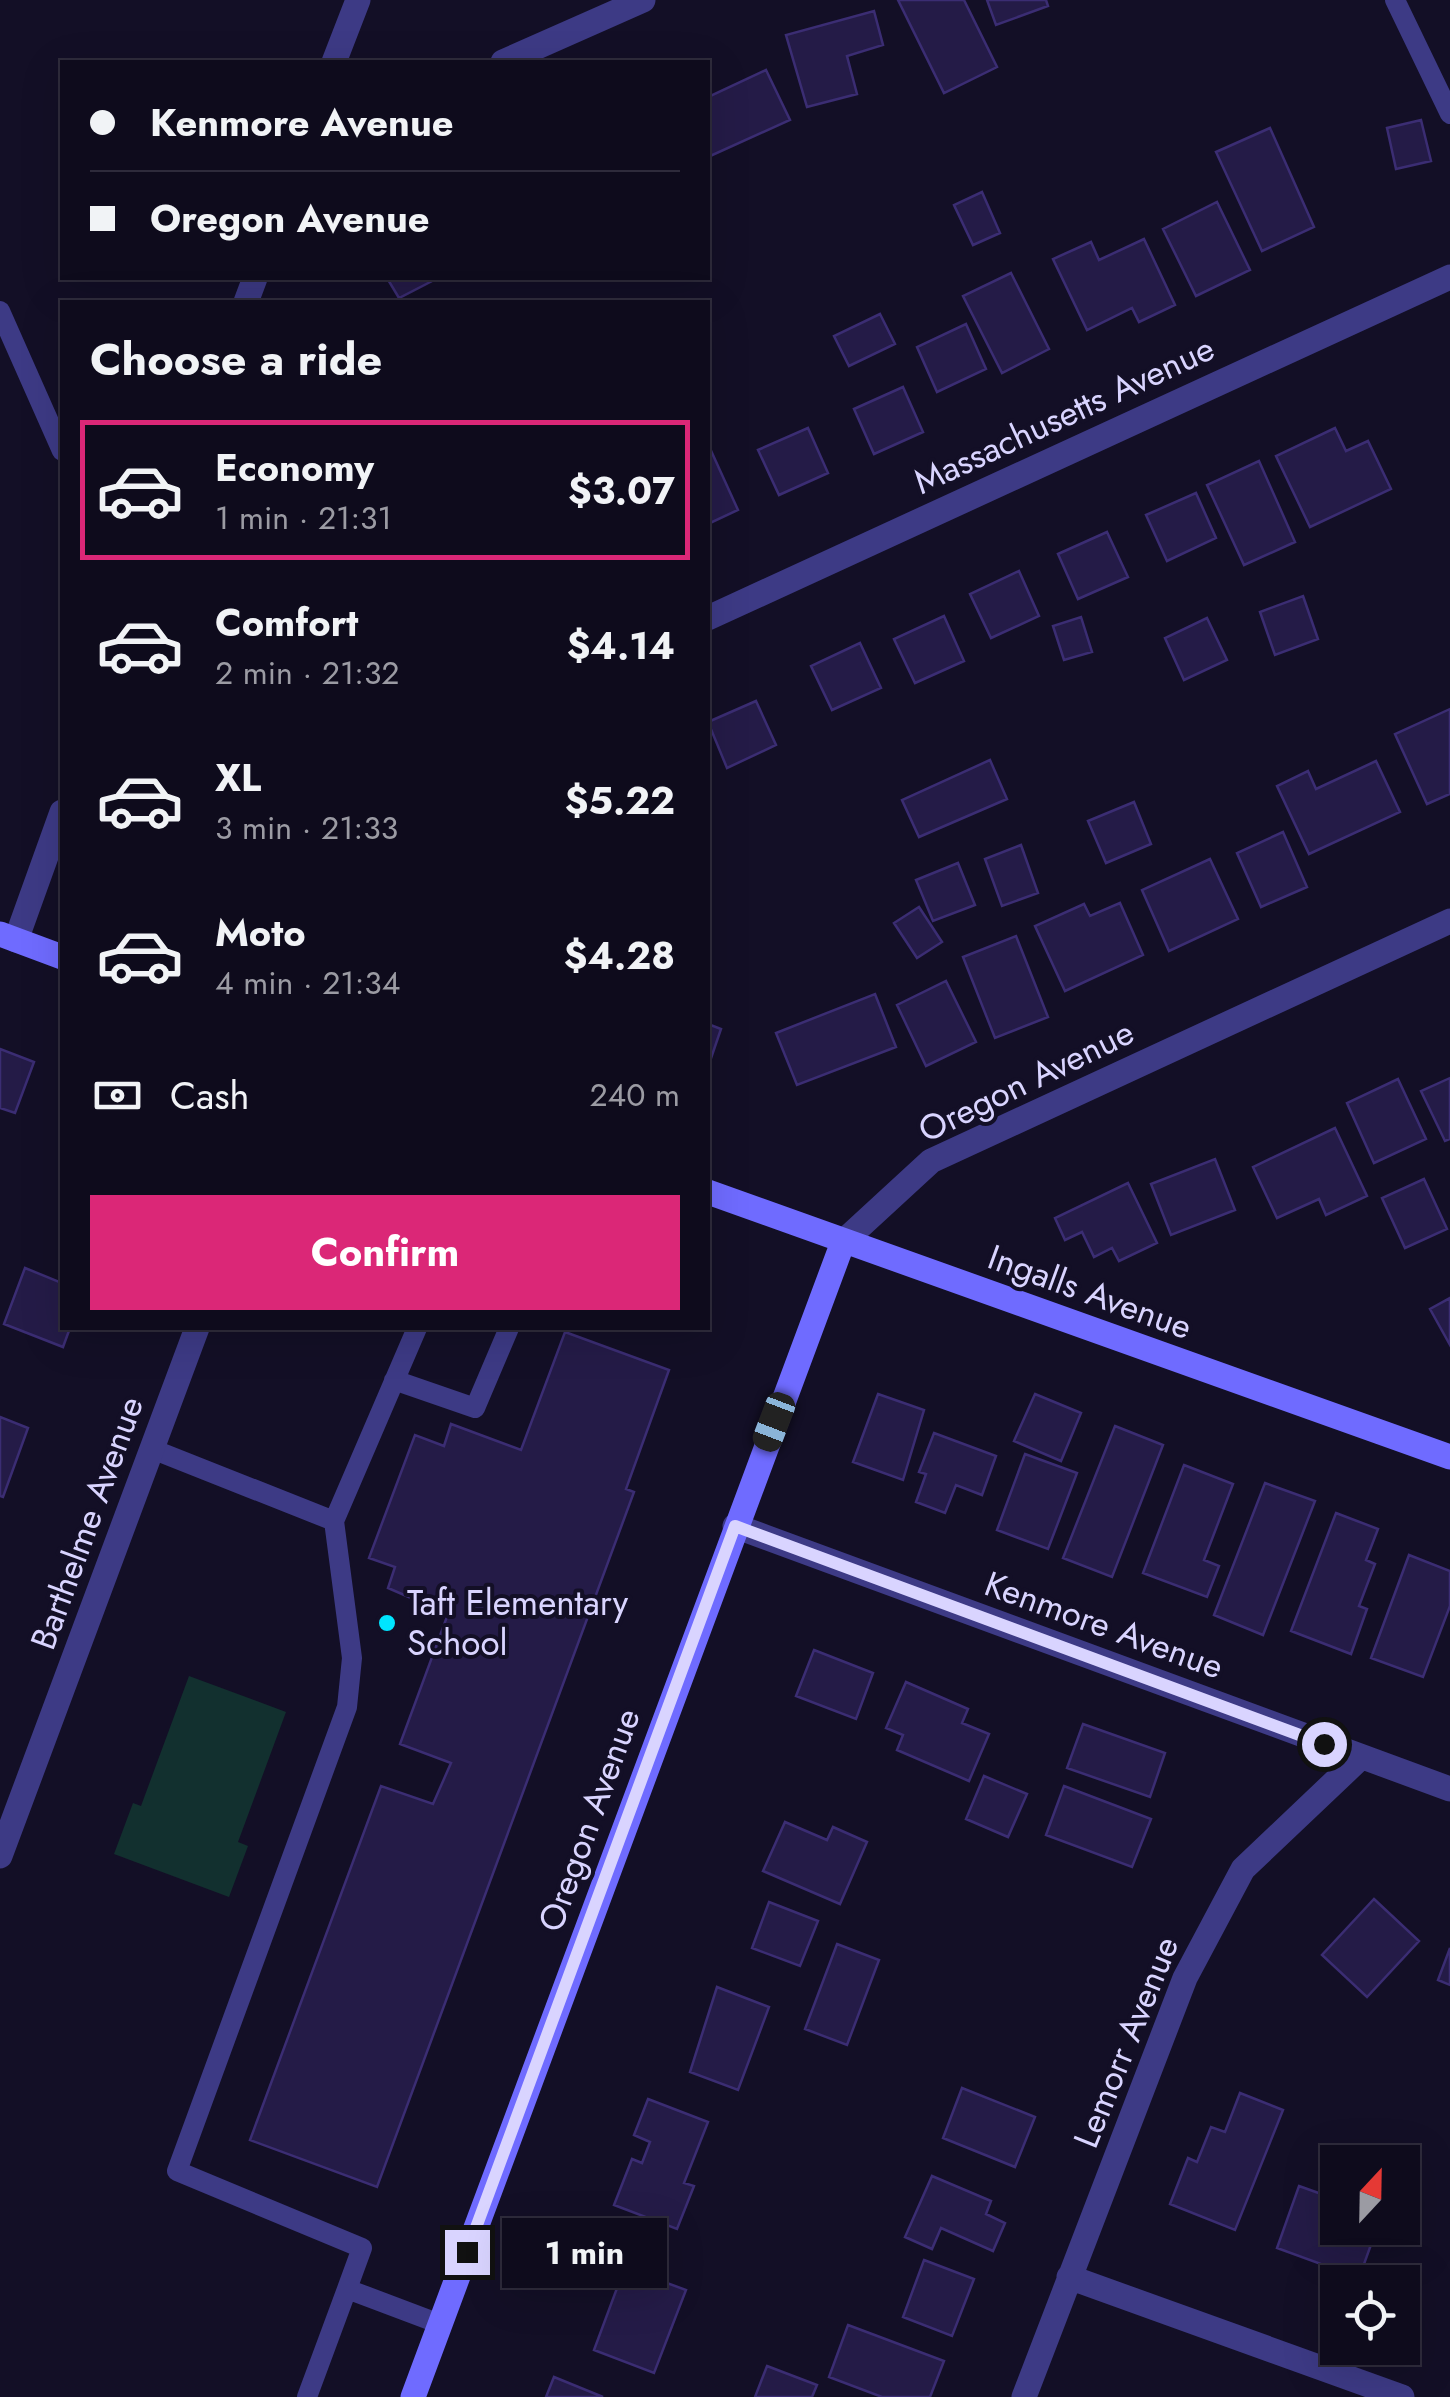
<!DOCTYPE html>
<meta charset="utf-8">
<style>
:root{--surface:#0e0b1c;--page:#171425;--text:#f1f3f6;--muted:#9b9ba3;--line:#2e2b3b;--accent:#db2777}
body{margin:0;font-family:Jost,sans-serif;background:var(--page);color:var(--text);height:100vh;display:flex;flex-direction:column;font-size:38px;white-space:nowrap}
*{box-sizing:border-box;margin:0}
p{font-size:32px;color:var(--muted)}
.icon{flex:none;width:55px;height:55px;fill:none;stroke:currentColor;stroke-width:2;stroke-linecap:round;stroke-linejoin:round}
.map{position:relative;flex:1;overflow:hidden}
.sheet{position:absolute;left:60px;top:300px;width:650px;height:1030px;display:flex;flex-direction:column;background:var(--surface);border-radius:0px;box-shadow:0 10px 40px #0002,0 0 0 2px var(--line)}
.sheet>*{flex:none}
.guide{position:absolute;left:60px;top:60px;width:650px;height:220px;border-radius:0px;box-shadow:0 10px 40px #0002,0 0 0 2px var(--line);display:grid;align-content:center;height:220px;padding:0 30px;background:var(--surface)}
.needle{width:65px;rotate:22deg}
.tools{position:absolute;left:1320px;top:2145px;display:grid;gap:20px}
.tools a{display:grid;place-items:center;width:100px;height:100px;border-radius:0px;background:var(--surface);box-shadow:0 10px 40px #0002,0 0 0 2px var(--line);font-size:50px}
.end{position:absolute;width:45px;height:45px;margin:-22px;border:12px solid #d9d4ff;background:#111;box-shadow:0 0 0 5px #111}
.from{border-radius:50%}
.bubble{position:absolute;height:70px;border-radius:0px;background:var(--surface);box-shadow:0 10px 40px #0002,0 0 0 2px var(--line);font-size:32px;font-weight:700;line-height:70px;text-align:center}
.car{position:absolute;width:30px;height:60px;margin:-30px -15px;border-radius:12px;box-shadow:0 0 8px 2px #0007;background:linear-gradient(#222 24%,#8ab4d8 0 40%,#222 0 76%,#8ab4d8 0 86%,#222 0)}
.guide b{display:flex;align-items:center;gap:35px;height:95px;font-size:38px}
.guide b+b{border-top:2px solid var(--line)}
.guide i{width:25px;height:25px;background:var(--text)}
ul{padding:0;list-style:none}
li{display:flex;align-items:center;gap:30px;height:140px;margin:0 20px 15px;padding:0 10px;border:5px solid transparent;border-radius:0px}
li div{flex:1}
li b{display:block;font-size:38px}
li em{font-style:normal;font-weight:700}
li.selected{border-color:var(--accent)}
li>.icon{width:90px;height:90px;stroke-width:1.5}
h2{padding:0 30px;font-size:45px;line-height:120px}
.pay{display:flex;align-items:center;gap:25px;height:110px;padding:0 30px;font-size:38px}
.pay p{margin-inline-start:auto}
.action{display:flex;gap:20px;margin-top:auto;padding:20px 30px}
.action a{flex:1;height:115px;border-radius:0px;background:var(--accent);color:#fff;font-size:40px;font-weight:700;line-height:115px;text-align:center}
.map>svg:first-child{display:block}
</style>
<div class="map">
<svg width="1450" height="2397" viewBox="0 0 1450 2397">
<rect width="100%" height="100%" fill="#130f26"/>
<!-- green -->
<path fill="#12302f" d="M189 1676 286 1712 238 1842 248 1846 229 1897 114 1854 133 1803 141 1806Z"/>
<!-- building -->
<path fill="#241b47" stroke="#3b2d73" stroke-width="2.5" d="M898 0H964L997 67 944 93Z
M987 0H1046L1048 6 996 25Z
M874 11 883 45 847 56 857 94 807 107 786 35Z
M766 70 790 120 708 157V97Z
M1421 120 1431 161 1396 169 1387 128Z
M1270 128 1314 227 1262 251 1216 152Z
M982 192 1000 233 973 245 954 205Z
M1217 202 1250 270 1196 296 1163 229Z
M1144 239 1175 305 1139 322 1132 308 1087 330 1053 259 1091 242 1099 260Z
M1011 273 1049 349 1002 373 963 296Z
M387 278H438L399 298Z
M880 314 895 344 849 366 834 336Z
M966 324 986 369 937 392 917 347Z
M903 387 923 432 874 454 854 409Z
M808 428 828 473 779 495 758 450Z
M1335 428 1346 451 1368 441 1391 489 1310 527 1276 456Z
M708 444 738 510 708 524Z
M1259 461 1295 542 1244 565 1207 485Z
M1196 493 1216 538 1167 561 1146 515Z
M1107 532 1128 577 1078 599 1058 554Z
M1019 571 1039 616 991 638 970 594Z
M1303 596 1318 639 1275 655 1260 612Z
M944 616 964 661 915 683 894 639Z
M1081 617 1092 652 1064 660 1053 626Z
M1207 618 1227 660 1184 680 1165 638Z
M860 643 881 688 832 710 811 666Z
M756 701 776 745 727 768 708 722Z
M1450 709V794L1427 804 1395 734Z
M990 760 1007 799 919 837 902 800Z
M1376 761 1400 812 1309 854 1277 786 1308 771 1316 789Z
M1134 802 1151 844 1106 863 1088 821Z
M1283 832 1307 887 1261 907 1237 853Z
M1021 845 1038 893 1002 906 985 859Z
M1210 859 1238 919 1169 951 1142 890Z
M958 863 975 905 933 921 916 880Z
M1120 903 1143 955 1065 991 1035 926 1084 904 1090 916Z
M919 907 942 942 917 958 894 923Z
M1016 936 1048 1017 995 1038 963 957Z
M946 981 976 1042 926 1066 897 1005Z
M875 994 896 1047 797 1085 776 1033Z
M708 1024 721 1029 708 1067Z
M0 1049 34 1062 15 1113 0 1108Z
M1450 1078V1139L1445 1141 1421 1091Z
M1398 1079 1426 1139 1374 1163 1347 1103Z
M1335 1128 1367 1196 1326 1215 1319 1199 1277 1218 1253 1167Z
M1215 1159 1235 1210 1171 1235 1151 1184Z
M1424 1179 1447 1229 1405 1248 1382 1198Z
M1128 1183 1157 1243 1119 1261 1112 1248 1094 1257 1082 1232 1065 1240 1055 1218Z
M25 1268 62 1283V1328H70L63 1347 4 1324Z
M1450 1298V1345L1430 1309Z
M565 1332 669 1370 626 1489 634 1492 377 2187 250 2140 381 1786 433 1804 451 1763 400 1744 448 1614 388 1588 395 1567 369 1558 415 1435 444 1446 451 1424 521 1450Z
M878 1394 924 1410 903 1480 853 1462Z
M1035 1394 1081 1413 1061 1461 1014 1441Z
M0 1417 28 1428 3 1497 0 1496Z
M1115 1426 1163 1445 1112 1577 1063 1558Z
M934 1433 996 1456 982 1495 956 1485 945 1513 916 1502 926 1474 919 1472Z
M1025 1454 1077 1473 1048 1549 997 1530Z
M1184 1465 1233 1484 1204 1560 1219 1566 1207 1597 1143 1573Z
M1265 1483 1315 1501 1263 1635 1214 1615Z
M1336 1513 1378 1529 1366 1560 1375 1564 1359 1606 1367 1609 1351 1654 1291 1631Z
M1409 1555 1450 1571V1606L1423 1677 1371 1658Z
M814 1650 873 1673 856 1719 796 1696Z
M906 1682 968 1709 962 1723 989 1734 969 1781 897 1750 903 1735 886 1728Z
M1083 1724 1165 1753 1150 1797 1067 1768Z
M984 1776 1027 1794 1008 1837 966 1819Z
M1064 1786 1151 1819 1132 1867 1046 1835Z
M785 1822 827 1840 833 1827 867 1842 840 1904 763 1871Z
M1374 1899 1419 1941 1367 1997 1322 1955Z
M769 1902 818 1921 800 1966 752 1948Z
M837 1944 879 1960 847 2045 805 2029Z
M1450 1948V1985L1438 1980Z
M717 1987 769 2007 738 2090 690 2072Z
M962 2088 1035 2117 1015 2167 943 2138Z
M1240 2093 1283 2110 1235 2230 1170 2204 1188 2158 1197 2162 1211 2127 1225 2132Z
M648 2099 708 2122 684 2183 694 2186 677 2229 614 2205 632 2159 642 2163 650 2142 634 2135Z
M932 2176 991 2201 986 2214 1005 2223 993 2251 941 2228 932 2249 905 2237Z
M1299 2186 1338 2200V2228H1377L1359 2278 1277 2248Z
M624 2233 667 2249 656 2279 686 2290 654 2373 594 2350 626 2264 614 2260Z
M924 2260 974 2279 952 2336 903 2317Z
M848 2325 944 2361 930 2397H882L829 2377Z
M767 2366 817 2385 812 2397H755Z
M554 2377 603 2397H546Z"/>
<g fill="none" stroke-linecap="round" stroke-linejoin="round">
<!-- lane -->
<path stroke="#3d3a85" stroke-width="20" d="M1395 0 1450 114
M0 311 62 451
M394 1380 475 1408 509 1328
M152 1449 334 1521 417 1328
M334 1521 352 1658 347 1707 177 2171 362 2248 347 2289
M307 2397 347 2289 440 2324"/>
<!-- street -->
<path stroke="#3d3a85" stroke-width="25" d="M334 62 358 0
M503 62 643 0
M246 302 255 278
M708 618 1450 277
M16 940 62 812
M843 1242 931 1161 1450 921
M735 1526 1450 1789
M0 1856 197 1328
M1069 2277 1402 2397
M1024 2397 1185 1978 1243 1869 1361 1757"/>
<!-- secondary -->
<path stroke="#6f6bff" stroke-width="25" d="M0 934 62 957
M708 1192 1450 1457
M413 2397 843 1242"/>
</g>
<g fill="none" stroke-linecap="round" stroke-linejoin="round">
<!-- route -->
<path stroke="#d9d4ff" stroke-width="12" d="M467 2252 735 1526 1324 1744"/>
</g>
<!-- markers -->
<circle fill="#00e5ff" stroke="#130f26" stroke-width="4" cx="387" cy="1623" r="10"/>
<g text-anchor="middle" stroke-width="8" stroke-linejoin="round" paint-order="stroke">
<!-- street labels -->
<g font-size="35" fill="#d9d4ff" stroke="#130f26">
<text transform="translate(1064 415) rotate(-25)" y="12">Massachusetts Avenue</text>
<text transform="translate(1026 1081) rotate(-26)" y="12">Oregon Avenue</text>
<text transform="translate(1090 1292) rotate(20)" y="12">Ingalls Avenue</text>
<text transform="translate(87 1523) rotate(-70)" y="12">Barthelme Avenue</text>
<text transform="translate(1104 1625) rotate(20)" y="12">Kenmore Avenue</text>
<text transform="translate(589 1820) rotate(-70)" y="12">Oregon Avenue</text>
<text transform="translate(1126 2042) rotate(-68)" y="12">Lemorr Avenue</text>
</g>
<!-- poi labels -->
<g font-size="35" fill="#d9d4ff" stroke="#130f26" text-anchor="start">
<text x="407" y="1615">Taft Elementary<tspan x="407" dy="40">School</tspan></text>
</g>
</g>
</svg>
<div class="tools">
<a><svg class="needle" viewBox="-14 -14 28 28"><path d="M0-13l5 13h-10z" fill="#e53935"/><path d="M0 13l5-13h-10z" fill="#9b9ba3"/></svg></a>
<a><svg class="icon" aria-label="locate" viewBox="0 0 24 24"><circle cx="12" cy="12" r="6"/><path d="M12 2v4M12 18v4M2 12h4M18 12h4"/></svg></a>
</div>
<i class="end from" style="left:1324px;top:1744px"></i>
<i class="end" style="left:467px;top:2252px"></i>
<div class="bubble" style="left:502px;top:2218px;width:165px">1 min</div>
<i class="car" style="left:774px;top:1422px;rotate:201deg"></i>
<div class="guide">
<b><i class="from"></i>Kenmore Avenue</b>
<b><i></i>Oregon Avenue</b>
</div>
<section class="sheet">
<h2>Choose a ride</h2>
<ul>
<li class="selected"><svg class="icon" aria-label="car" viewBox="0 0 24 24"><path d="M5 17H2v-5l4-1 3-4h7l3 4 3 1v5h-3M9 17h6M6 11h13"/><circle cx="7" cy="17" r="2"/><circle cx="17" cy="17" r="2"/></svg><div><b>Economy</b><p>1 min · 21:31</p></div><em>$3.07</em></li>
<li><svg class="icon" aria-label="car" viewBox="0 0 24 24"><path d="M5 17H2v-5l4-1 3-4h7l3 4 3 1v5h-3M9 17h6M6 11h13"/><circle cx="7" cy="17" r="2"/><circle cx="17" cy="17" r="2"/></svg><div><b>Comfort</b><p>2 min · 21:32</p></div><em>$4.14</em></li>
<li><svg class="icon" aria-label="car" viewBox="0 0 24 24"><path d="M5 17H2v-5l4-1 3-4h7l3 4 3 1v5h-3M9 17h6M6 11h13"/><circle cx="7" cy="17" r="2"/><circle cx="17" cy="17" r="2"/></svg><div><b>XL</b><p>3 min · 21:33</p></div><em>$5.22</em></li>
<li><svg class="icon" aria-label="car" viewBox="0 0 24 24"><path d="M5 17H2v-5l4-1 3-4h7l3 4 3 1v5h-3M9 17h6M6 11h13"/><circle cx="7" cy="17" r="2"/><circle cx="17" cy="17" r="2"/></svg><div><b>Moto</b><p>4 min · 21:34</p></div><em>$4.28</em></li>
</ul>
<div class="pay"><svg class="icon" aria-label="cash" viewBox="0 0 24 24"><path d="M3 7h18v10H3z"/><circle cx="12" cy="12" r="2"/></svg>Cash<p>240 m</p></div>
<div class="action"><a>Confirm</a></div>
</section>
</div>
